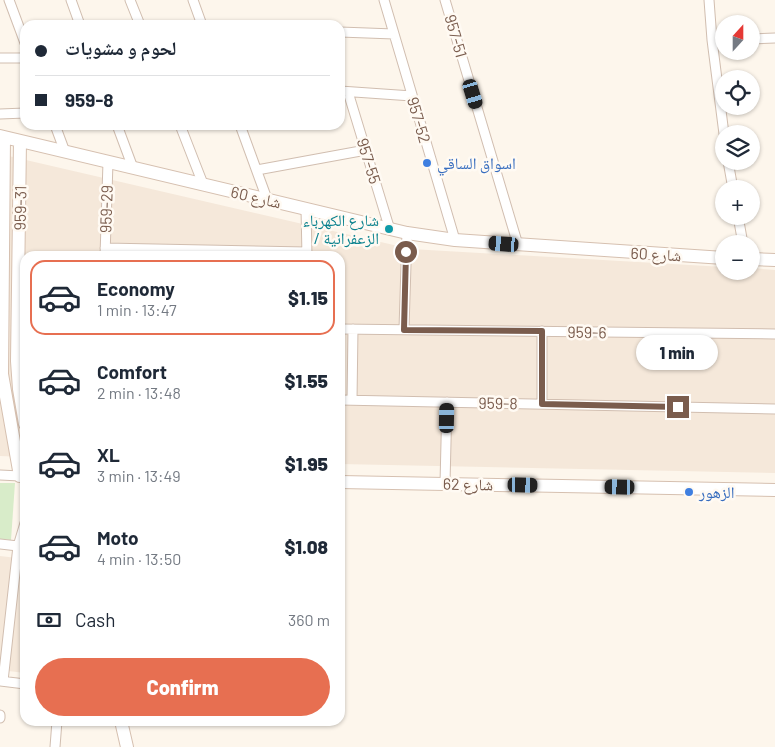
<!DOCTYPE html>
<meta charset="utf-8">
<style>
:root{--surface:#fff;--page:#f2f2f3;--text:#1f2937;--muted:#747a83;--line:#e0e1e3;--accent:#e76f51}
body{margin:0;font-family:Barlow,"Noto Naskh Arabic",sans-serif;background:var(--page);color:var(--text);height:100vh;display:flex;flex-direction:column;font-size:19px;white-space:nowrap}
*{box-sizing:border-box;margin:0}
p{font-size:16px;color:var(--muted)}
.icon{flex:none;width:28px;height:28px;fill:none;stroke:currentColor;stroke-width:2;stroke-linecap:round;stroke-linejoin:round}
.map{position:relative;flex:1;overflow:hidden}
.drawer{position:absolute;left:20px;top:251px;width:325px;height:475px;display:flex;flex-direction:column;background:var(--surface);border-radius:15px;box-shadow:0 1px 4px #0004}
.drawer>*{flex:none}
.banner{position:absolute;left:20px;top:20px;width:325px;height:110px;border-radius:15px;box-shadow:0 1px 4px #0004;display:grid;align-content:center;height:110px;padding:0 15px;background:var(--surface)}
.needle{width:32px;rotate:21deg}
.buttons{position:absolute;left:715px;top:15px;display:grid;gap:10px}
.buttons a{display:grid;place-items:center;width:45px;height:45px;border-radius:50%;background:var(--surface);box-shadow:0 1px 4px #0004;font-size:25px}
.end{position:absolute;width:22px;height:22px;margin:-11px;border:6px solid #7a5c4d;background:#fff;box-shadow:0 0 0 2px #fff}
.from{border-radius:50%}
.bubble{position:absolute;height:35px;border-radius:18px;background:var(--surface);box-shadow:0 1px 4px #0004;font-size:16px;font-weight:800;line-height:35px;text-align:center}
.car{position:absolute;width:15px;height:30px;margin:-15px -8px;border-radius:6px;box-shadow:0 0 4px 1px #0007;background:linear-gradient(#222 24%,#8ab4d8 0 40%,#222 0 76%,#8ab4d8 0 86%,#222 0)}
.banner b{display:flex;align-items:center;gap:18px;height:48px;font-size:19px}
.banner b+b{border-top:1px solid var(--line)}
.banner i{width:12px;height:12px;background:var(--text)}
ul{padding:9px 0 0;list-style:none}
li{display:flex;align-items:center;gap:15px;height:75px;margin:0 10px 8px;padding:0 5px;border:2px solid transparent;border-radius:15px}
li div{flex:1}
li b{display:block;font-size:19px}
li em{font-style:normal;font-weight:800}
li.active{border-color:var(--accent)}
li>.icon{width:45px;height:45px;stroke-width:1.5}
.pay{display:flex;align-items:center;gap:12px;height:55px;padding:0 15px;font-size:19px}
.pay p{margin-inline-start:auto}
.action{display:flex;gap:10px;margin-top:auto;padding:10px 15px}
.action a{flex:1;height:58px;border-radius:30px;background:var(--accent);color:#fff;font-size:20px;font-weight:800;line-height:58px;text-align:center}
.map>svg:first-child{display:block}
</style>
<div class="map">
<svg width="775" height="747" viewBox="0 0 775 747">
<rect width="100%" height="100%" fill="#fdf6ec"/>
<!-- residential -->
<path fill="#f5e8da" d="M0 154 411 249 724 267V271H751V268L775 270V473L340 464V256H25V457L0 456Z
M0 556 25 559V673L0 670Z"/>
<!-- green -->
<path fill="#d8ecc9" d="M0 483H15L11 540 0 539Z"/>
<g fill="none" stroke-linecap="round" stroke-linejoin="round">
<defs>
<path id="street" d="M9 0 25 43
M71 0 80 25
M130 0 140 25
M193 0 202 25
M384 0 455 240
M445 0 518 245
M709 0 712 40 724 134
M340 32 394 34
M751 39 775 38
M712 40H724
M0 58H25
M340 91 412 96
M348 92 390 230
M0 114 25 113
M55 125 65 152
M117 125 133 168
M180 125 203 184
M240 125 267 199
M728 161 733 189
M257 170 366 150
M306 209 307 256
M738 216 743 244
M105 248 307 252
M105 256 108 162
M340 329 775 334
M404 329 407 233
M542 331V404
M340 400 775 409
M352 400 353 329
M0 475 20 476
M445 483 447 402
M0 544 18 546 3 681
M18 546 25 523
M0 681 25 684
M0 718V715
M55 747 57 721"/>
<path id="secondary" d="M0 136 407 233 455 240 724 258
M4 137 2 374 20 476H25
M20 141 17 361 19 389 25 424
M751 259 775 260
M340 482 775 490
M121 721 127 747"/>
</defs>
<!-- street casing -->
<use href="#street" stroke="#d1beb0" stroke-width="11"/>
<!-- secondary casing -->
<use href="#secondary" stroke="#d6c0b0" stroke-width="14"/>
<!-- street -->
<use href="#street" stroke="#fff" stroke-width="9"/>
<!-- secondary -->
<use href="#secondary" stroke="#fff" stroke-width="12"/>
</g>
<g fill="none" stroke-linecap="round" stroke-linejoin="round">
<!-- route -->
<path stroke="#7a5c4d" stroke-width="6" d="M406 252 404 330 542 331V404L678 407"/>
</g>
<!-- markers -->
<g fill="#3f7fe0" stroke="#fffaf3" stroke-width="2">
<circle cx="427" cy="163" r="5"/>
<circle cx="689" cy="492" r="5"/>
</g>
<circle fill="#0f9aa8" stroke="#fffaf3" stroke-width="2" cx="389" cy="229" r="5"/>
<g text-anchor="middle" stroke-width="5" stroke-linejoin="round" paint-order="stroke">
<!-- street labels -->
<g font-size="16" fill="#7a5c4d" stroke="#fffaf3">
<text transform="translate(456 36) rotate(74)" y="6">957-51</text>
<text transform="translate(419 120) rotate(74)" y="6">957-52</text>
<text transform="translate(369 161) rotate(73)" y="6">957-55</text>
<text transform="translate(256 197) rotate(13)" y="6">شارع 60</text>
<text transform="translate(20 208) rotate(-89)" y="6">959-31</text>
<text transform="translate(106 209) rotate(-88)" y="6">959-29</text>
<text transform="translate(656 254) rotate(3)" y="6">شارع 60</text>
<text transform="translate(587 332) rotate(1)" y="6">959-6</text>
<text transform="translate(498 403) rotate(1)" y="6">959-8</text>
<text transform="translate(468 484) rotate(1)" y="6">شارع 62</text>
</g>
<!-- shop labels -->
<g font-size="16" fill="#366cbe" stroke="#fffaf3" text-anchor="start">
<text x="437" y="169">اسواق الساقي</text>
<text x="699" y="498">الزهور</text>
</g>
<!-- culture labels -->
<g font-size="16" fill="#0d838f" stroke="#fffaf3" text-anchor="end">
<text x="379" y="226">شارع الكهرباء<tspan x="379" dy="18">/ الزعفرانية</tspan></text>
</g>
</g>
</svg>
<div class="buttons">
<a><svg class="needle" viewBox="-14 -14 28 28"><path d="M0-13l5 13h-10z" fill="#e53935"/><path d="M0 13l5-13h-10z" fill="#747a83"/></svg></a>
<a><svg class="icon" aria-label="locate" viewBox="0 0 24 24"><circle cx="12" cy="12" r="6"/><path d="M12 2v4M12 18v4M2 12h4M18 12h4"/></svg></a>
<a><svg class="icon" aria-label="layers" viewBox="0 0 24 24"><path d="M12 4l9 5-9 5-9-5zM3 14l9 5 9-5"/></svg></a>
<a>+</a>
<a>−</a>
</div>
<i class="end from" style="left:406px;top:252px"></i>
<i class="end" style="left:678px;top:407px"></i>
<div class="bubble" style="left:636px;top:335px;width:82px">1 min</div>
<i class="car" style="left:473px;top:94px;rotate:163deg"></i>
<i class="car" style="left:504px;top:244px;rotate:274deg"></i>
<i class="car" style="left:447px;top:418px;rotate:1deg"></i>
<i class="car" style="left:523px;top:485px;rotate:91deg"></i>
<i class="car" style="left:620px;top:487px;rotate:271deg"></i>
<div class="banner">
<b><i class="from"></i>لحوم و مشويات</b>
<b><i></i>959-8</b>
</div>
<section class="drawer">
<ul>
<li class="active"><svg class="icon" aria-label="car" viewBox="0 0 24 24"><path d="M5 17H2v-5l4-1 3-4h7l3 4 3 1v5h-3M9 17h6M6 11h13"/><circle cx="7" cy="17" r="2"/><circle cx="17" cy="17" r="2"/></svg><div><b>Economy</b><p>1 min · 13:47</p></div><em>$1.15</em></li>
<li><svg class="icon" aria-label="car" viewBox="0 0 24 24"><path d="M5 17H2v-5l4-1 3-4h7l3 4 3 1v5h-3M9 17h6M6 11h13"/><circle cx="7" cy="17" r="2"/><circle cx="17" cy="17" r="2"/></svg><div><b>Comfort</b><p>2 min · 13:48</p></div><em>$1.55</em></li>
<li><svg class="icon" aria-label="car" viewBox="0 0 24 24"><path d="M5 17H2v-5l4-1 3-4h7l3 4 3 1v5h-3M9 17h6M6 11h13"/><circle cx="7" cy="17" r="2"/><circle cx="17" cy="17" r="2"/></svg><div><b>XL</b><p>3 min · 13:49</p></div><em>$1.95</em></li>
<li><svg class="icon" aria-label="car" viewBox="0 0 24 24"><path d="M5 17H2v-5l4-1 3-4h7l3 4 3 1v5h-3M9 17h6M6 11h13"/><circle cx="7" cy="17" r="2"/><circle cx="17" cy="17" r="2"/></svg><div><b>Moto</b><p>4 min · 13:50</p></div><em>$1.08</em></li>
</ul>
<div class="pay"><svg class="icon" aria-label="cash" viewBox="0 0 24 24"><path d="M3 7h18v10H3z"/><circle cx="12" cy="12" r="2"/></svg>Cash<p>360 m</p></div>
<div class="action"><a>Confirm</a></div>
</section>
</div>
